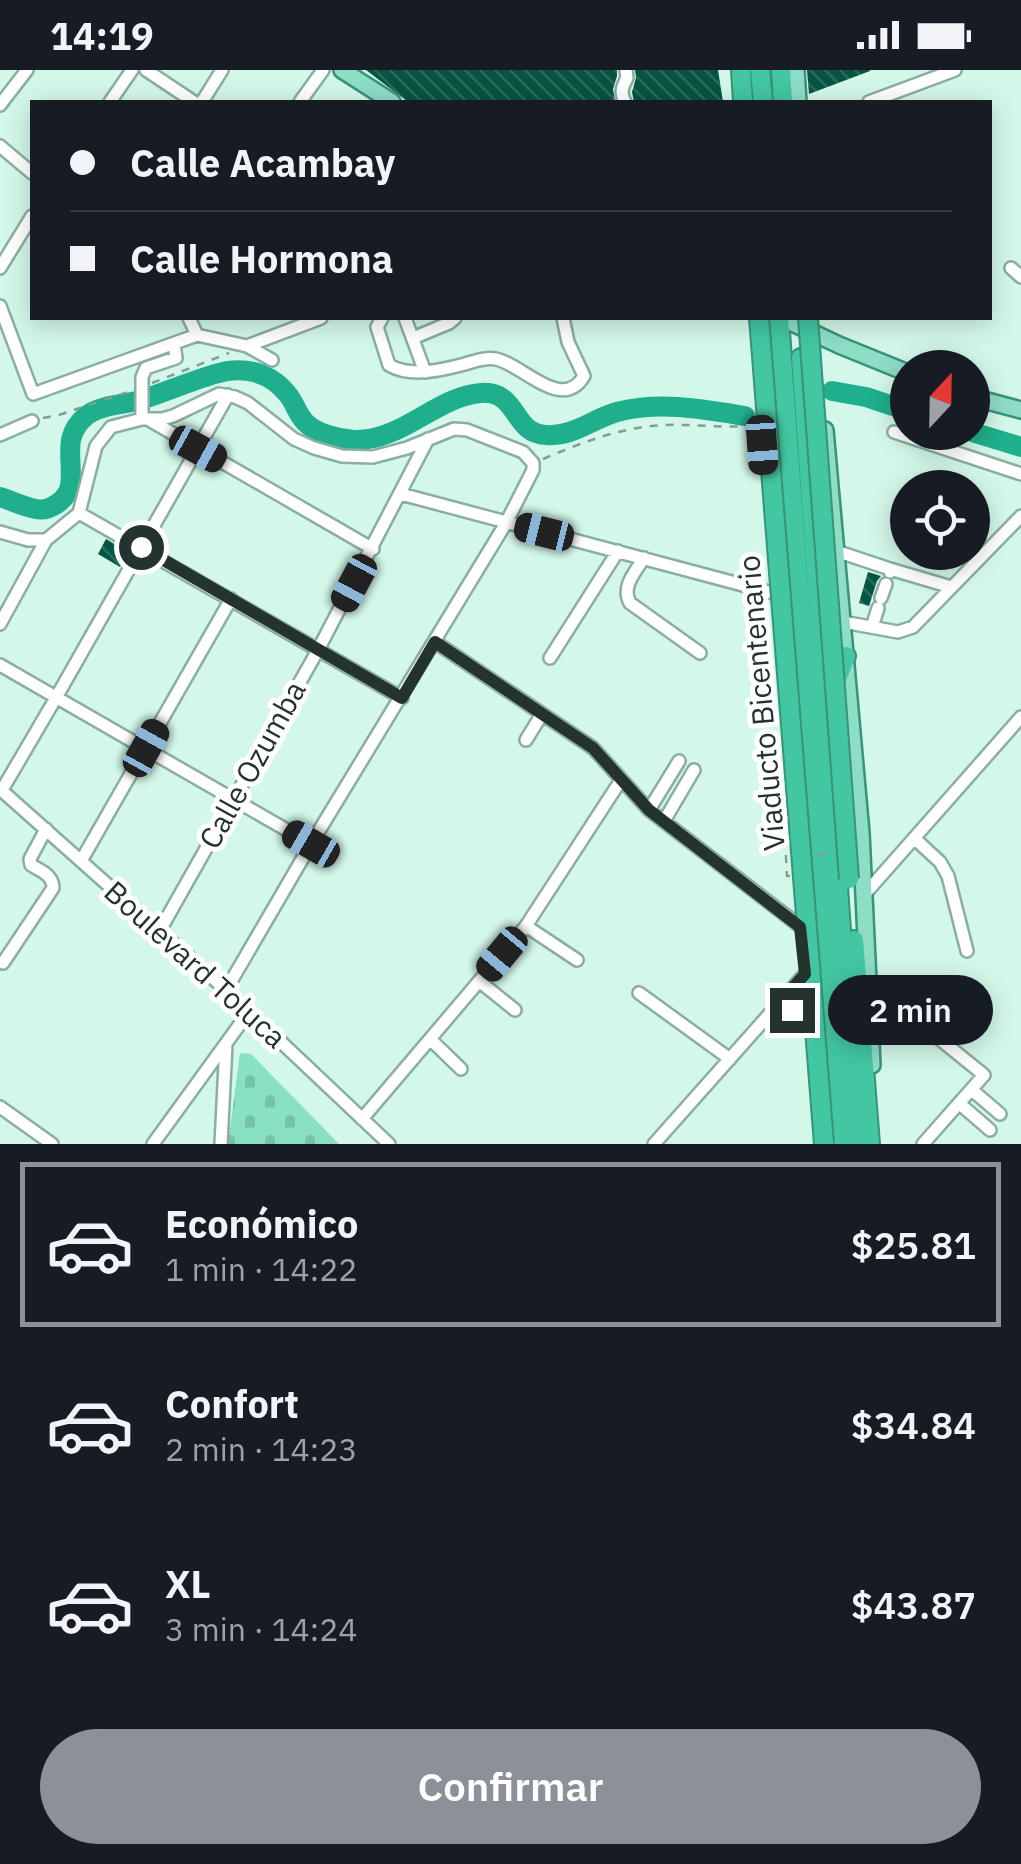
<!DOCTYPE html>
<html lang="es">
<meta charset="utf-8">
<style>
:root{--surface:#171b24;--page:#242831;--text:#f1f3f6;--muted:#9ea1a6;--line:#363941;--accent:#8c9099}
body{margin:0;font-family:"IBM Plex Sans",sans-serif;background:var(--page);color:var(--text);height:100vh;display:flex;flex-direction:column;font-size:38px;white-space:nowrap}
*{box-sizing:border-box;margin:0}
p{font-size:32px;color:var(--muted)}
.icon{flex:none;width:55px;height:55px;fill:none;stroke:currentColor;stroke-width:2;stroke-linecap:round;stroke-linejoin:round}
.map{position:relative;height:1074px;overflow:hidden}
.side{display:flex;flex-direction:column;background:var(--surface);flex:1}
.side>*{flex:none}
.top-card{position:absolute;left:30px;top:30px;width:962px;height:220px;border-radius:0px;box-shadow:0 5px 25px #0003;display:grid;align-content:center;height:220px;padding:0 40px;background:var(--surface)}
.needle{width:65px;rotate:22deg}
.tools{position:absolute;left:890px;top:280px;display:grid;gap:20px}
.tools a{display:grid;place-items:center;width:100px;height:100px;border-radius:50%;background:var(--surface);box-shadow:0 5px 25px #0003;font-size:50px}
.end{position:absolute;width:45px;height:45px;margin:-22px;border:12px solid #25332e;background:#fff;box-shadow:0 0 0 5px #fff}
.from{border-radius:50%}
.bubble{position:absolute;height:70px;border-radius:35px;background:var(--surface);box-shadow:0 5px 25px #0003;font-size:32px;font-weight:600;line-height:70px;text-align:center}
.car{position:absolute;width:30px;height:60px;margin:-30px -15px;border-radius:12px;box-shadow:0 0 8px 2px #0007;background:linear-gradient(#222 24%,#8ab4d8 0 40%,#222 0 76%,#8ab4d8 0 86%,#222 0)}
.top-card b{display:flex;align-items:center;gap:35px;height:95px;font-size:38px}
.top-card b+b{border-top:2px solid var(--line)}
.top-card i{width:25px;height:25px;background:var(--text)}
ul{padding:18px 0 0;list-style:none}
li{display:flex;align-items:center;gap:30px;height:165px;margin:0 20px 15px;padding:0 20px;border:5px solid transparent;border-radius:0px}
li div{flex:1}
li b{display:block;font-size:38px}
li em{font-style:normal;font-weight:600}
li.on{border-color:var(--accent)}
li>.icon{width:90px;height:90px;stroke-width:1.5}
.cta{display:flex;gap:20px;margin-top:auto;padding:20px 40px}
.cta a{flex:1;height:115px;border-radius:60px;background:var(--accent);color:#fff;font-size:40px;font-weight:600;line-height:115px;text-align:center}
.status{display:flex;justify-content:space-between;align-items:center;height:70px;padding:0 50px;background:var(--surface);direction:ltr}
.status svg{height:28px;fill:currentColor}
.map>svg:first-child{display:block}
</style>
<div class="status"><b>14:19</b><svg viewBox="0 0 49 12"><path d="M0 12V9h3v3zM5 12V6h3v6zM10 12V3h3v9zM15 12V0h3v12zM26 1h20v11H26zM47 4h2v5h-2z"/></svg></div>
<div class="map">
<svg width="1021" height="1074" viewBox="0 0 1021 1074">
<defs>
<pattern id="cemetery-stones" width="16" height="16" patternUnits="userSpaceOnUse" patternTransform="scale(2.5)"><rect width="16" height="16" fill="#88e1c4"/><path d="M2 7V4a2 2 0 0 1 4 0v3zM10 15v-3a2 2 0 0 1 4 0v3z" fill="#75c2a9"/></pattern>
<pattern id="building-back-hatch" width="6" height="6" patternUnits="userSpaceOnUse" patternTransform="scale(2.5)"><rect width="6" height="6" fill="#065442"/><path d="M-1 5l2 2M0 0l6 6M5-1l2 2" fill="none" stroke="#2b6a5b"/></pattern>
</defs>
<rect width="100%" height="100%" fill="#d3f8ea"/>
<!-- cemetery -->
<path fill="url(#cemetery-stones)" d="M240 983 251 984 339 1074H228Z"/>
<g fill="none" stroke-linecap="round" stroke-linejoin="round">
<!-- river -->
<path stroke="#1faf8c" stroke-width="20" d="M832 321 866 327 908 341
M972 362 1021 377
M0 427C12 431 24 437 36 439 49 442 67 430 70 416 74 389 61 367 86 346 101 334 126 335 144 329 168 321 191 311 215 304 244 295 271 302 289 326 295 334 298 345 305 352 316 364 339 369 354 370 401 372 437 326 481 323 519 320 512 364 546 365 573 367 592 349 617 342 660 331 702 339 745 346"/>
</g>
<!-- building -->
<path fill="url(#building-back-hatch)" d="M366 0H617V6L613 19 615 32H408Z
M635 0H718L723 32H634L632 22 636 8Z
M807 0H870V1L809 24Z
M106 469 128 482 120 497 98 484Z
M868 502 881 506 877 511 869 536 859 533Z"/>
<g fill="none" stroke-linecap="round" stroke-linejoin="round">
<defs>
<path id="minor" d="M146 0 194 32
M110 32 132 0
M202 32 222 0
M300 32 323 0
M625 32C620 23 622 17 627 8L626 0
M869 32 955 0
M0 35 27 0
M0 76 32 103
M0 198 32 146
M1011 198 1021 207
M0 236 33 324 197 265 247 276 321 248
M189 248 197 265
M382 248 377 257 389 295C411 308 442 300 465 294 475 291 486 287 496 289 522 294 562 343 584 306L568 272 563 248
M405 248 425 302
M413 268 449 253 455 248
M247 276 272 290
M142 349V307L146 298 176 288 174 274
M151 351 373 479
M894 362 1021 404
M0 365 32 351
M401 424 773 523
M79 443 402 628
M0 462 28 470H46L79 443 96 376 111 357 142 349H162L173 346 219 324 235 327 248 333 294 369 314 378 342 386 373 387 407 378 454 359 467 360 523 382 533 393V400L506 453 311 774 226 920
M836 481 890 499V502
M644 488C635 502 621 517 630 533L700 583
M890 499 951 517
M881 528 886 514
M843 552 898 562 913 557 1021 446
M0 554 46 470
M872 557 878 538
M435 572 593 678 649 740 801 857
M550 588 618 481
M0 595 311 774
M526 670 542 644
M0 719 226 920 389 1074
M2 720 57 626 228 325
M649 740 679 691
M664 751 694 700
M914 768 940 792 948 806 967 881
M81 791 231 529
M864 825 1021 647
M526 856 577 890
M159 862 318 580 428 369
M3 893 53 818C53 805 41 801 31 795L30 789 46 759
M479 911 515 940
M868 911 984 1005 923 1074
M639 923 730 989
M777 935 808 951
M430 969 461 999
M972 1020 1000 1044
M960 1034 990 1060
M0 1037 52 1074
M362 1049 526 856 621 710
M153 1074 248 943
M221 1074 226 974
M654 1074 805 904"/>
<path id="major" d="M342 0 392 32
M796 0 798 32
M782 248 839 275 908 303
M972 327 1021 340
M825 360 861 763 872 995"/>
<path id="highway" d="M741 0 743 32
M760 0 763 32
M781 0 783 32
M779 248 840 1074
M801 288 856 1074
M835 614 846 586
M854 870 870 1074"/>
</defs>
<!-- minor casing -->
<use href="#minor" stroke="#8baea1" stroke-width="16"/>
<!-- major casing -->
<use href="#major" stroke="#389379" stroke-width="20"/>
<!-- highway casing -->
<use href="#highway" stroke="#389379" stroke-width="22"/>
<!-- path -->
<path stroke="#839d93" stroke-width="2.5" stroke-dasharray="8 8" stroke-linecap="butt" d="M152 313 229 283
M43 348 59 345 131 321
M543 389C583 372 624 356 667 355 694 354 720 358 747 356V365H756
M785 769 787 806H791"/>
<!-- minor -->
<use href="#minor" stroke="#fff" stroke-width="11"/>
<!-- major -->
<use href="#major" stroke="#8eddc7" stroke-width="15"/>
<!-- highway -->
<use href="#highway" stroke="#43c6a2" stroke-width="18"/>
<defs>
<path id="highway-bridge" d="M759 248 824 1074
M808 248 849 809"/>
</defs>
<!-- highway-bridge casing -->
<use href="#highway-bridge" stroke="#389379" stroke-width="22" stroke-linecap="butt"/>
<!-- path-bridge -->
<path stroke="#839d93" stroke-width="2.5" stroke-dasharray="8 8" stroke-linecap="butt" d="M818 785 835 784"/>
<!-- highway-bridge -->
<use href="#highway-bridge" stroke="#43c6a2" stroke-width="18"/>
</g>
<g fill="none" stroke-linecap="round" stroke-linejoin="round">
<!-- route -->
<path stroke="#25332e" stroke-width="12" d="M141 477 402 628 435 572 593 678 649 740 800 857 805 904 778 934 792 940"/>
</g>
<g text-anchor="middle" stroke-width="10" stroke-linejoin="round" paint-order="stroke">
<!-- street labels -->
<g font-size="30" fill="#25332e" stroke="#fff">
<text transform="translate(762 633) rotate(-95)" y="10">Viaducto Bicentenario</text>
<text transform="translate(253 695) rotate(-61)" y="10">Calle Ozumba</text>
<text transform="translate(195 895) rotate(42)" y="10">Boulevard Toluca</text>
</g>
</g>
</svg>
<div class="tools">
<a><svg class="needle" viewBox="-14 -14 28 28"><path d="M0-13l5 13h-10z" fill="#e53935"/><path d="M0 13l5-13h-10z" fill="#9ea1a6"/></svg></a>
<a><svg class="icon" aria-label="locate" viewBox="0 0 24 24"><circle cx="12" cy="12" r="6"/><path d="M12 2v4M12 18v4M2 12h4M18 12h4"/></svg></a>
</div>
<i class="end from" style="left:141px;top:477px"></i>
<i class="end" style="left:792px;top:940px"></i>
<div class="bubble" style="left:828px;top:905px;width:165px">2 min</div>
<i class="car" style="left:762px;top:375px;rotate:176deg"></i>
<i class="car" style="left:198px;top:379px;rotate:119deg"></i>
<i class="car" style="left:544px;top:462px;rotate:284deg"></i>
<i class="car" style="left:354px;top:513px;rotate:208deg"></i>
<i class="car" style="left:146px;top:678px;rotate:29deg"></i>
<i class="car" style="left:311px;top:774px;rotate:300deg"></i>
<i class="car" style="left:502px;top:884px;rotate:220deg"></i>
<div class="top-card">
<b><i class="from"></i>Calle Acambay</b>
<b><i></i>Calle Hormona</b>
</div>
</div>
<section class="side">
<ul>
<li class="on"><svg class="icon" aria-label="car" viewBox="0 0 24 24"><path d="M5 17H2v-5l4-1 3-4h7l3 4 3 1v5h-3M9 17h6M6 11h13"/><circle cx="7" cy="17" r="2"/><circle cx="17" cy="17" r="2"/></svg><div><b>Económico</b><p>1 min · 14:22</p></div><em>$25.81</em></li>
<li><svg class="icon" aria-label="car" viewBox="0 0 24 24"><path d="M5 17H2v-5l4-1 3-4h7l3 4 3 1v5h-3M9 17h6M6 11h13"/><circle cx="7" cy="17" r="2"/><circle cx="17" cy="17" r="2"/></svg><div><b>Confort</b><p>2 min · 14:23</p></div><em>$34.84</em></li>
<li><svg class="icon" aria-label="car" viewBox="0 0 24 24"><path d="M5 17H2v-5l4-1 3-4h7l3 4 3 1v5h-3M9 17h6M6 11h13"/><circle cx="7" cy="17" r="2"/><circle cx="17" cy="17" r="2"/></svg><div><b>XL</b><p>3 min · 14:24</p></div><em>$43.87</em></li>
</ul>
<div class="cta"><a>Confirmar</a></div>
</section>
